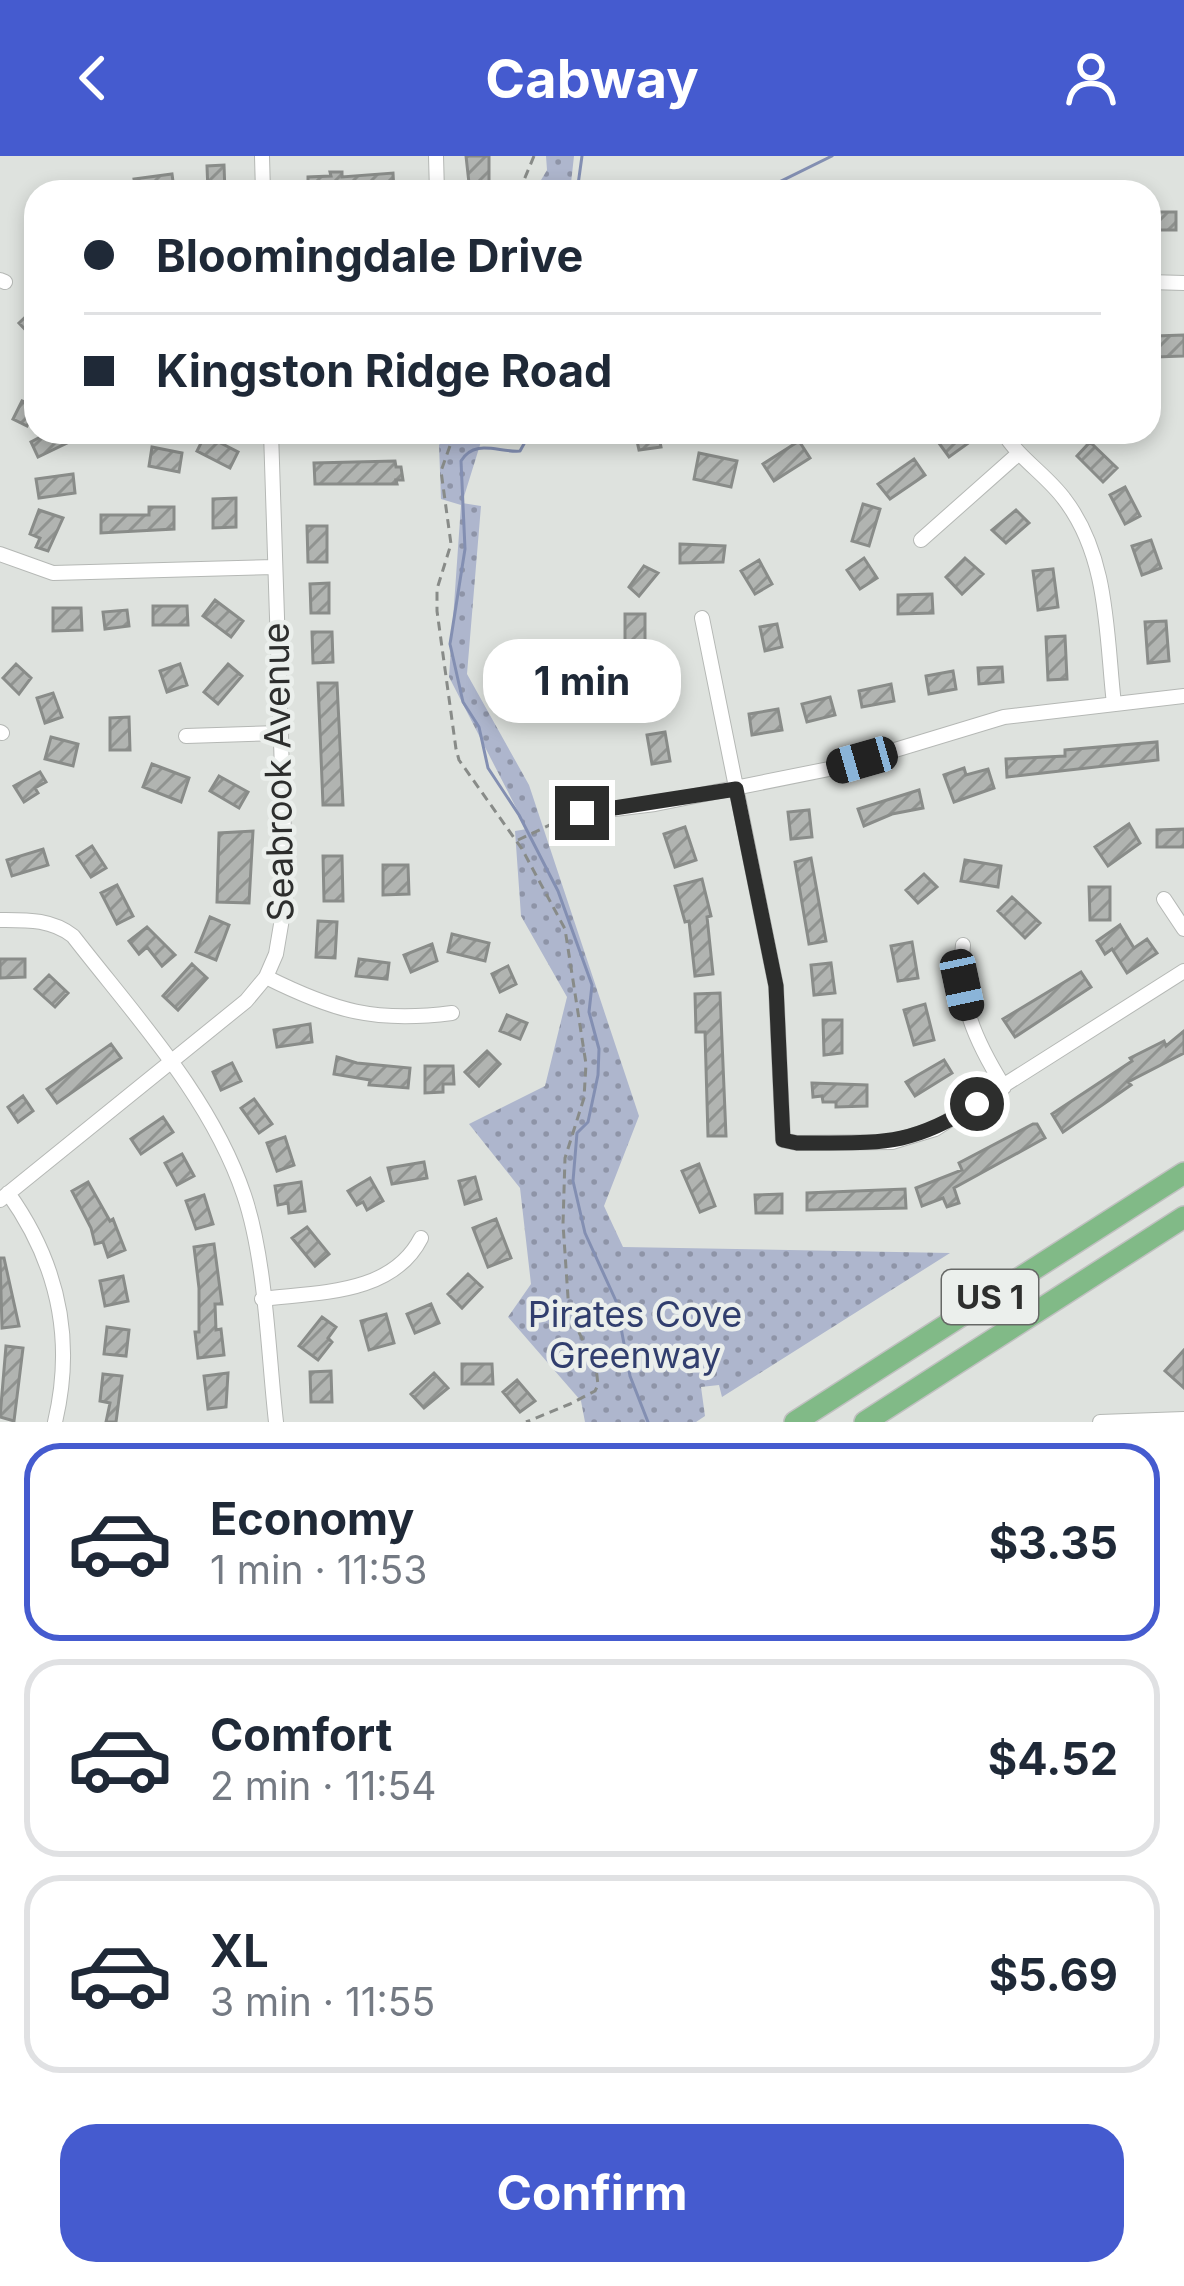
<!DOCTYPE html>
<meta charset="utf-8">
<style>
:root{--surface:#fff;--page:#f6f6f7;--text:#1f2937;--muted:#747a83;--line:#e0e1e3;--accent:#455bcf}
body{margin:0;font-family:Inter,sans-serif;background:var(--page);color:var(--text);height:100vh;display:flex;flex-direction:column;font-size:45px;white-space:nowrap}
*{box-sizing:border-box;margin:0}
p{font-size:39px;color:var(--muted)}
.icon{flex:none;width:66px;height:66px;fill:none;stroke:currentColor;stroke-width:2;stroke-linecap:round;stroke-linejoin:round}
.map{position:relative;height:1266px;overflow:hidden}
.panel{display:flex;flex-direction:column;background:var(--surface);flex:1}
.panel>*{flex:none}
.banner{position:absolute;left:24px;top:24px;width:1137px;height:264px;border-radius:36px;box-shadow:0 6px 18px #0003;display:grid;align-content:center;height:264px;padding:0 60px;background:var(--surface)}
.end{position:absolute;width:54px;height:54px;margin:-27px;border:15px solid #2d2e2d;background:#fff;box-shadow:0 0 0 6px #fff}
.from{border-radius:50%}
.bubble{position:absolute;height:84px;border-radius:36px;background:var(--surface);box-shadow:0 6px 18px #0003;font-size:39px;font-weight:700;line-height:84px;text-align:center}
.car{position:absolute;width:36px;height:72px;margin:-36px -18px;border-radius:15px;box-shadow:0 0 9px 3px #0007;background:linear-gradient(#222 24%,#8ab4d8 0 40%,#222 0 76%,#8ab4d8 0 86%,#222 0)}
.banner b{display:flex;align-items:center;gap:42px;height:114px;font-size:45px}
.banner b+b{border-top:3px solid var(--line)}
.banner i{width:30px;height:30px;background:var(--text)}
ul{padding:21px 0 0;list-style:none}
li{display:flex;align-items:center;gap:36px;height:198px;margin:0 24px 18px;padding:0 36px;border:6px solid var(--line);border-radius:36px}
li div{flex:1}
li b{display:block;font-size:45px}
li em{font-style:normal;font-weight:700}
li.current{border-color:var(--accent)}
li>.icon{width:108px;height:108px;stroke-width:1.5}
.action{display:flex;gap:24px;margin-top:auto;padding:24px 60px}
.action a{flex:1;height:138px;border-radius:36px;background:var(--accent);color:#fff;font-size:48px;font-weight:700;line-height:138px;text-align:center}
header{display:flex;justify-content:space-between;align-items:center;height:156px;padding:0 60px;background:var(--accent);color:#fff;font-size:54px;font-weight:700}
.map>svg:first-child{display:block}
</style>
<header><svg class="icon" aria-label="back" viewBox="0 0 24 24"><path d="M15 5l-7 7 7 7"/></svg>Cabway<svg class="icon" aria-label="person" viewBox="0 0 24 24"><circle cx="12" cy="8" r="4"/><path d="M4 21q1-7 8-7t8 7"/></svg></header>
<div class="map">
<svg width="1184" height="1266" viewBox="0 0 1184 1266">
<defs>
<pattern id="park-dots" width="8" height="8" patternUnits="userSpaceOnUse" patternTransform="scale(3)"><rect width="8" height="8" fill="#aeb6cd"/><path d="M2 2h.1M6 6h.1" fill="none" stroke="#8e94a7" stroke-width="1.8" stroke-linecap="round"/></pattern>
<pattern id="building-hatch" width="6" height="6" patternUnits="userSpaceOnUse" patternTransform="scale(3)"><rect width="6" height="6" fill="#b1b4b1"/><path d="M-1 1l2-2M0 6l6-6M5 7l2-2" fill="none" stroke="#909390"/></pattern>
</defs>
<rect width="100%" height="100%" fill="#dee2de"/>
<!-- park -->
<path fill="url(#park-dots)" d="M546 0H574L570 36H534L547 14Z
M449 276H484L462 347 481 350 467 518 529 629 639 960 604 1050 623 1091 950 1097 722 1241 719 1229 701 1231 705 1260 696 1266H585L581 1245 508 1161 531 1128 520 1032 469 968 545 930 567 841 521 760 515 675 527 673 449 521 461 349 441 343 439 289Z"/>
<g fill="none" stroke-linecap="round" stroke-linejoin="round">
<!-- stream -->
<path stroke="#838fb2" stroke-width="3" d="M577 36 582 0
M759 36 832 0
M522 276 525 286 520 295C499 297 475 282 461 305L465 393 450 488 463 546 479 571 488 612 519 659 558 735 592 829 589 856 599 893 598 919 588 966 577 977 573 1025 585 1077 616 1145 630 1220 648 1266"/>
</g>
<!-- building -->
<path fill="url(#building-hatch)" stroke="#898c89" stroke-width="3" d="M466 0H489V36H470Z
M224 9 225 36H208L207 10Z
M330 16H342V21L393 17 394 35 308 36V21L331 20Z
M172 18 174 33 136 36 134 23Z
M1149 56H1176V74H1149Z
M36 151V185L19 167Z
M1184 179V200L1156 201V180Z
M22 245 36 251 27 270 13 263Z
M50 276H64L69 286 38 301 31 286Z
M635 276H658L661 291 639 294Z
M946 276H969L974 283 949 301 936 283Z
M205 279 238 296 230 312 197 295Z
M799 285 810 302 774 325 763 308Z
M1090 286 1117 312 1103 326 1077 300Z
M152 291 182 297 179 316 149 310Z
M699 297 737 305 731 331 694 323Z
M914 303 925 319 890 343 878 328Z
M395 305 396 311H401L403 324H396L397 328H315L314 307Z
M73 318 75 337 39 342 36 323Z
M1125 331 1140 360 1125 368 1110 339Z
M236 342V371L213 372V343Z
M863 348 880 353 869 390 852 385Z
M149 351H174V373L101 377V359H149Z
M39 354 63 362 48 395 36 391 40 382 30 378Z
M1016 354 1029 367 1006 387 992 374Z
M307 370H327V406H308Z
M1151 384 1161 412 1142 419 1132 390Z
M680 388 725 390 723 406 680 407Z
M864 402 877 422 860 433 847 414Z
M965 402 983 418 962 438 946 421Z
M759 404 772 428 755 438 741 415Z
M644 410 658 417 639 440 629 431Z
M1053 413 1058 451 1038 454 1033 415Z
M329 427V457H311L310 428Z
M932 438 933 457 898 458V439Z
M215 444 243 465 231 481 203 460Z
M153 450H187L188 469H153Z
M53 452H81L82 474 53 475Z
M127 454 129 470 105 473 103 456Z
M625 458H645V485H625Z
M1166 465 1169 505 1148 507 1145 466Z
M777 468 782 491 765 495 760 471Z
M312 476H332L333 506 313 507Z
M1065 480 1067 523 1048 524 1046 481Z
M16 508 31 522 19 538 3 522Z
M180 508 187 529 167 536 160 515Z
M228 508 242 520 218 548 204 536Z
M1002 511 1003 526 979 528 978 512Z
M659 514 666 552 649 555 642 517Z
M953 515 956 533 929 538 926 520Z
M318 527H337L343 649H323Z
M891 528 894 545 862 551 859 535Z
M53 537 62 561 45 567 37 542Z
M830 541 835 559 807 566 802 548Z
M778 553 782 574 752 579 749 558Z
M129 561 130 594H110V562Z
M665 576 670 605 652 608 647 579Z
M51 581 78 588 73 610 45 603Z
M1157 586 1158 604 1007 621 1006 603 1065 600V594Z
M152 608 189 622 181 646 143 631Z
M964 612 966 619 988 613 994 632 954 646 944 619Z
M40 616 46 626 35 632 38 637 24 646 14 630Z
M219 620 248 636 239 652 210 635Z
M919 634 923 652 892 658 864 670 858 653Z
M809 654 812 681 791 683 788 656Z
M1129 668 1140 687 1108 710 1095 691Z
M685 671 696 704 675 711 664 678Z
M1184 673V691H1157V674Z
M253 675 249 747 217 746 219 677Z
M92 690 106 712 91 721 77 700Z
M43 693 48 709 12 720 7 704Z
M323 700H342L343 745H324Z
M811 702 826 785 809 788 795 706Z
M965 704 1001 710 998 731 961 725Z
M383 709H408L409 738 383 739Z
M924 718 937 731 918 747 906 734Z
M702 723 711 760 707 761 713 818 695 820 689 765 685 766 675 730Z
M117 729 133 760 117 768 101 737Z
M1089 731H1110V764H1090Z
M1012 741 1040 767 1025 782 998 755Z
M210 761 229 769 216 804 196 796Z
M318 765 337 766 335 802 316 801Z
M1120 769 1134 792 1147 783 1157 797 1127 817 1112 793 1105 798 1097 785Z
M147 771 175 799 162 810 147 791 139 798 129 785Z
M452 778 489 787 485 805 448 796Z
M912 786 918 822 898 825 891 790Z
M432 788 437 805 411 816 404 799Z
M0 803H25V821L0 822Z
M359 803 389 807 387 823 356 820Z
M831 807 835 837 814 839 811 809Z
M192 808 207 822 178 854 163 840Z
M508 810 516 828 500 836 492 818Z
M1081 816 1091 831 1015 881 1003 863Z
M49 819 68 837 55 851 35 833Z
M720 837 726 980H708L705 876H696L695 838Z
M925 848 934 884 914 889 904 854Z
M507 859 527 867 520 883 500 875Z
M823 864H842V897L824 899Z
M310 868 312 886 277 891 274 874Z
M1184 875V897L1128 926 1131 929 1063 976 1052 958 1132 905 1130 902 1164 885 1166 890Z
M111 888 121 902 57 947 47 933Z
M487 895 500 908 479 930 465 916Z
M337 901 357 907 410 912 408 932 369 929 370 924 334 918Z
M944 904 952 917 915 940 906 926Z
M232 907 241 925 221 934 213 916Z
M425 910H453L454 928H443V936L425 937Z
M812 927 867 929V950L836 951V946H823L822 940 813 941Z
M23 940 33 955 18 966 8 951Z
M254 943 272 968 259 977 241 952Z
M163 961 173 976 141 998 131 983Z
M1033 968H1037L1045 982 954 1032 959 1047 947 1051 943 1042 922 1050 916 1032 962 1014 959 1007Z
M285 981 294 1009 277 1015 267 987Z
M182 998 194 1020 177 1029 165 1007Z
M424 1006 427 1022 392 1028 388 1012Z
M699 1008 715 1050 700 1056 682 1015Z
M475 1021 481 1043 465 1048 459 1025Z
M370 1022 383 1045 367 1054 363 1046 357 1049 348 1035Z
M88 1026 110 1065 113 1063 125 1094 108 1101 103 1086 95 1088 91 1072 72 1035Z
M301 1026 305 1055 289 1057 288 1047 278 1049 275 1030Z
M905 1033 906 1052 807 1054V1037Z
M782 1038V1057H756L755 1039Z
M204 1039 213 1068 196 1073 186 1045Z
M496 1063 511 1102 488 1111 473 1072Z
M307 1071 329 1098 315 1110 292 1082Z
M214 1088 222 1148H215L216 1174 221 1173 224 1199 198 1202 195 1176H199V1132L194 1091Z
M0 1102H4L19 1170 2 1172Z
M468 1118 482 1131 462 1152 448 1138Z
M123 1120 128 1145 105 1150 100 1125Z
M431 1148 439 1167 415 1177 407 1158Z
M386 1158 394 1187 369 1194 361 1165Z
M322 1161 336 1171 328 1182 332 1186 318 1204 299 1190Z
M107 1171 129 1174 126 1200 104 1198Z
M6 1190 23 1192 14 1265 0 1261Z
M1184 1194V1232L1165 1215Z
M462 1208H492L493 1228H462Z
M331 1215 332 1246H311L310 1216Z
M228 1217 226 1251 208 1253 204 1220Z
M434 1217 448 1232 424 1252 411 1238Z
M103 1218 122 1220 116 1266H106L110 1247 100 1245Z
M517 1224 535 1245 520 1256 503 1236Z"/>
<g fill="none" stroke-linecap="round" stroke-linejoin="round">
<defs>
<path id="minor" d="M262 0 263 36
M436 0 437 36
M0 124 5 126
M1149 126 1184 127
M1003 276C1019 303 1047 319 1065 344 1109 402 1106 479 1114 548
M310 279 356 276
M921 384 1018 298
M0 398 53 417 275 411
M702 462 776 830 783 984 797 987 892 986 935 973 1184 815
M0 576 2 577
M186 580 280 577
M582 657 655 648 839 611 1004 561 1184 540
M1164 743 1184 773
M0 764C27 764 51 763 73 780 135 860 211 941 244 1039 266 1104 268 1196 276 1266
M963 789C956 844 976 886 1004 931
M266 821C334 855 375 867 452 857
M8 1037C58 1107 75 1182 55 1266
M0 1044 246 845 266 821 276 798 286 739 271 276
M262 1143C318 1136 392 1139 421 1082
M1100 1266 1184 1263"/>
<path id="highway" d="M795 1266 1184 1017
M865 1266 1184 1061"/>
</defs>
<!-- minor casing -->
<use href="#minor" stroke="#b5b8b5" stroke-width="16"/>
<!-- highway casing -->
<use href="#highway" stroke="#c0c0c0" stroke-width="24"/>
<!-- path -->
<path stroke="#888b88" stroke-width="3" stroke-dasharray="9 6" stroke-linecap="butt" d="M519 36 534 0
M455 276 441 315 451 388 437 433V455L456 593 459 604 522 693 565 773 586 908 584 942 565 1002 563 1068 569 1156 596 1211 598 1229 595 1235 570 1248 526 1266
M518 684 569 660"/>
<!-- minor -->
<use href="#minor" stroke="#fff" stroke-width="14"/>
<!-- highway -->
<use href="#highway" stroke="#81ba87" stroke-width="21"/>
</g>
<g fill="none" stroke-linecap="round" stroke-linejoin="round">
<!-- route -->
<path stroke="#2d2e2d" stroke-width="15" d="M582 657 736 633 776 830 783 984 797 987C878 986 906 993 977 948"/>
</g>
<g text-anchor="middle" stroke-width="9" stroke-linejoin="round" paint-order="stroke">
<!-- shield labels -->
<rect fill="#ebefec" stroke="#666866" stroke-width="3" x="942" y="1114" width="96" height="54" rx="9"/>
<g font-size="33" font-weight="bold" fill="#2d2e2d">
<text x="990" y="1153">US 1</text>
</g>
<!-- street labels -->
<g font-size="36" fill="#2d2e2d" stroke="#ebefec">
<text transform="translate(278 616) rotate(-91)" y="13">Seabrook Avenue</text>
</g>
<!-- park labels -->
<g font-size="36" fill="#313e6e" stroke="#ebefec">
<text x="635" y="1171">Pirates Cove<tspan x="635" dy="41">Greenway</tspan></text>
</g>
</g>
</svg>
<i class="end from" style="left:977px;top:948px"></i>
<i class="end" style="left:582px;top:657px"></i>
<div class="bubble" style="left:483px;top:483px;width:198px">1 min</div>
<i class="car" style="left:862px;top:604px;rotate:254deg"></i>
<i class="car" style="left:962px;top:829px;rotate:168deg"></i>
<div class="banner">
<b><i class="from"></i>Bloomingdale Drive</b>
<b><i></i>Kingston Ridge Road</b>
</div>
</div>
<section class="panel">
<ul>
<li class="current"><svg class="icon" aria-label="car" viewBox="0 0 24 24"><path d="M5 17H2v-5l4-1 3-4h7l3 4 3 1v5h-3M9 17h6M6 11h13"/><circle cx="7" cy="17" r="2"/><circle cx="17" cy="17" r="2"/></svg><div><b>Economy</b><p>1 min · 11:53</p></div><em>$3.35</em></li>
<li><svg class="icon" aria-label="car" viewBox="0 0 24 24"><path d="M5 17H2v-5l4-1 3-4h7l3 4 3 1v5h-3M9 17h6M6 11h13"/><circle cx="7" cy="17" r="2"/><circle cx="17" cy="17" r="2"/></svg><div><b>Comfort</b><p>2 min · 11:54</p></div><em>$4.52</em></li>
<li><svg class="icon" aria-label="car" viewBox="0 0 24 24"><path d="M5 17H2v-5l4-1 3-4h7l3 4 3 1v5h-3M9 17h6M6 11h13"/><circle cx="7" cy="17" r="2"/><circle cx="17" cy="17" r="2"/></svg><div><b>XL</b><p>3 min · 11:55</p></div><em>$5.69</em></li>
</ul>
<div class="action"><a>Confirm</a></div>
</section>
